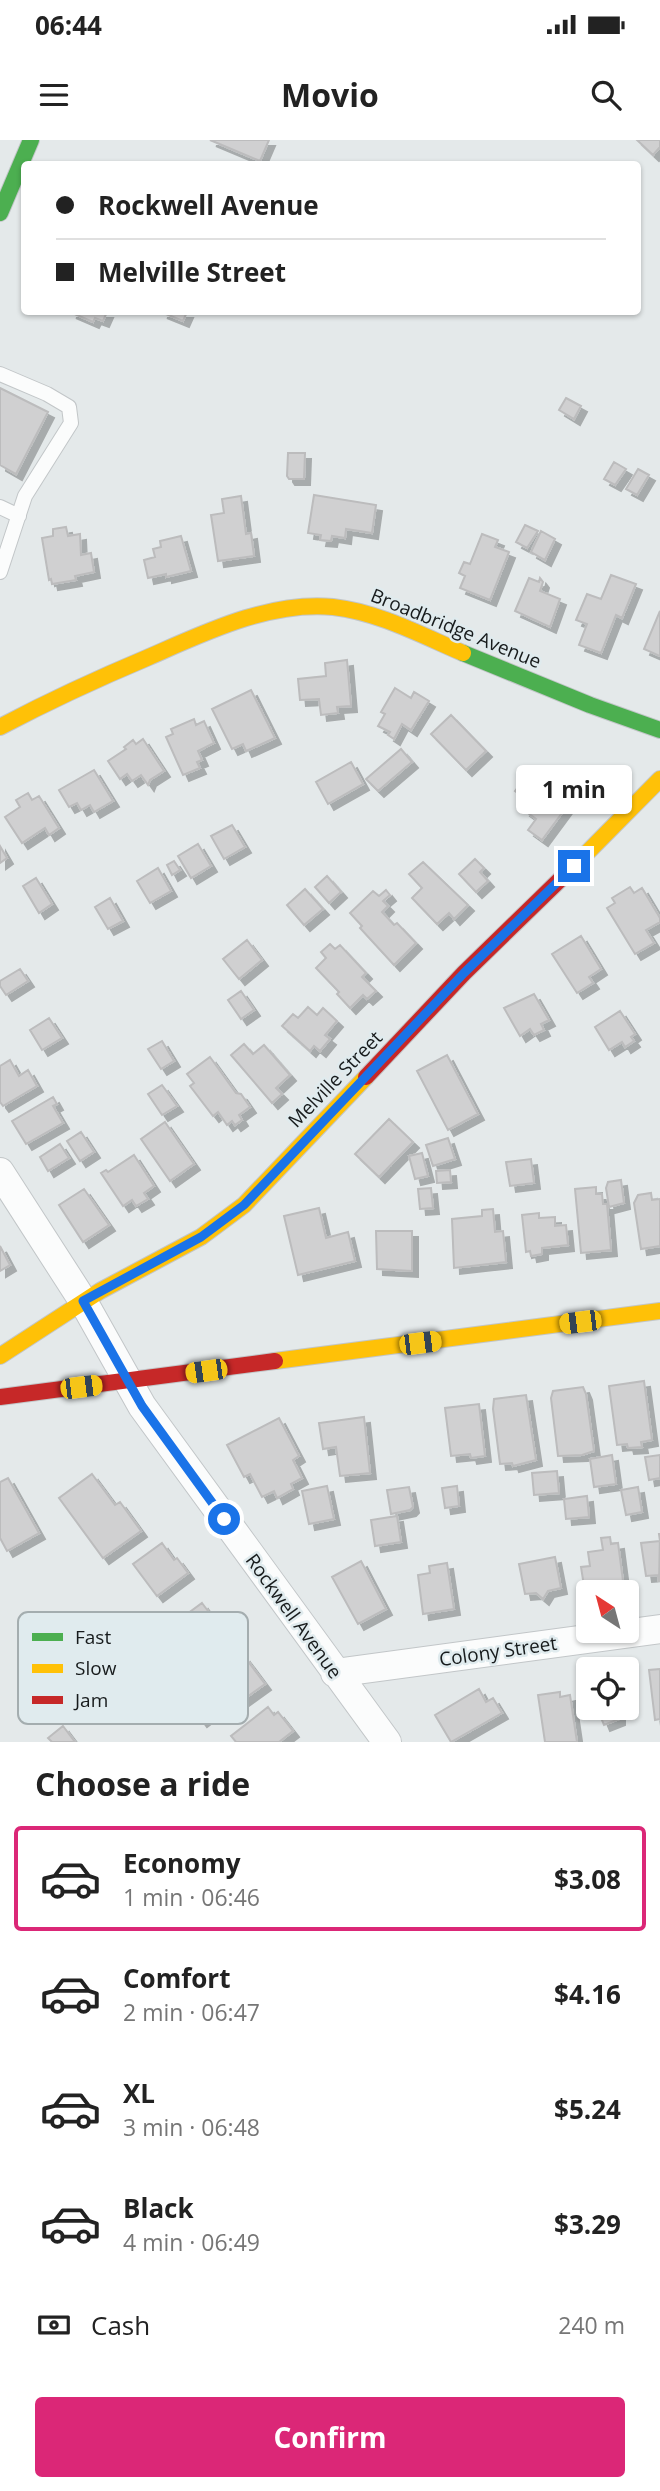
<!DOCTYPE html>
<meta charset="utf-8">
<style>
:root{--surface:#fff;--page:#f6f6f6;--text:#222;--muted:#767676;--line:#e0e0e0;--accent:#db2777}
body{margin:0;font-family:"Open Sans",sans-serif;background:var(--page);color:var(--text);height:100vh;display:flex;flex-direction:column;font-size:26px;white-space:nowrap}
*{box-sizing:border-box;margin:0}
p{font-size:23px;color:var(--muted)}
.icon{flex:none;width:38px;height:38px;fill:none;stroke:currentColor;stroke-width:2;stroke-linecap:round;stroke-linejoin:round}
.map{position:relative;height:1602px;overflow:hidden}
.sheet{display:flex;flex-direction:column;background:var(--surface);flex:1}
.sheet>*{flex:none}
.guide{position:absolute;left:21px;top:21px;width:620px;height:154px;border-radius:7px;box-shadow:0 2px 5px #0004;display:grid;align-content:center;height:154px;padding:0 35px;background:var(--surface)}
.needle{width:46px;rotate:324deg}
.controls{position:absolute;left:576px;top:1440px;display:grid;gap:14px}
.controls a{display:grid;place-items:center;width:63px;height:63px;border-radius:7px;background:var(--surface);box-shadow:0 2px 5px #0004;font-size:35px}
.end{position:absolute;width:32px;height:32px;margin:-16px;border:9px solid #1a73e8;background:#fff;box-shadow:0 0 0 4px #fff}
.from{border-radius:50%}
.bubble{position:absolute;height:49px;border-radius:7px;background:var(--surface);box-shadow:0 2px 5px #0004;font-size:23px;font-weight:700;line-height:49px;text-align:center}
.car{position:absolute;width:21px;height:42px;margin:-21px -10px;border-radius:9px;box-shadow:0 0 5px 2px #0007;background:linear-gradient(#f5c518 24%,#345 0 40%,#f5c518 0 76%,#345 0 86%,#f5c518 0)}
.guide b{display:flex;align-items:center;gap:24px;height:66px;font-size:26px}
.guide b+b{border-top:2px solid var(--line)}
.guide i{width:18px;height:18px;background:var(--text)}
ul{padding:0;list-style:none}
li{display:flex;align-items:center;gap:21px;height:105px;margin:0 14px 10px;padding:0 21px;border:4px solid transparent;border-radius:7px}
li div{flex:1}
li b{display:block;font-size:26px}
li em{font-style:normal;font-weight:700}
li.selected{border-color:var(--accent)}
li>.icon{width:63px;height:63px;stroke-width:1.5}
h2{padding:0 35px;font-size:32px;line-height:84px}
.pay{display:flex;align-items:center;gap:18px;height:77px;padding:0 35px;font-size:26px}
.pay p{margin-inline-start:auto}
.action{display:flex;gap:14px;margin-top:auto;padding:14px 35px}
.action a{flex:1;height:80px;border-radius:7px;background:var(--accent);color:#fff;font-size:28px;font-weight:700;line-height:80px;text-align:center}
.status{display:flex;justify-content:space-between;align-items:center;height:49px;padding:0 35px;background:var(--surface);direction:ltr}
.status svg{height:19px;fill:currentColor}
header{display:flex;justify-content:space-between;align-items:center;height:91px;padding:0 35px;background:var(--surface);font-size:32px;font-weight:700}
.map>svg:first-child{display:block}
</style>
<div class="status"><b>06:44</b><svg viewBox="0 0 49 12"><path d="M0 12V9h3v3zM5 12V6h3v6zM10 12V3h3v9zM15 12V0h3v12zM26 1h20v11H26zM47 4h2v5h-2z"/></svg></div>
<header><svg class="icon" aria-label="menu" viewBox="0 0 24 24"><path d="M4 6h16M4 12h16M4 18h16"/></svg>Movio<svg class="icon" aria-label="search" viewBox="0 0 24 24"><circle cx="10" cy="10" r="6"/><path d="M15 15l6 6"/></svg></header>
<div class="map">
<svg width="660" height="1602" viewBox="0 0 660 1602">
<defs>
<filter id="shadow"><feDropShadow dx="6" dy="6" stdDeviation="0" flood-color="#0004"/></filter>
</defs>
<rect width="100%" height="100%" fill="#e4e9ea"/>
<!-- building -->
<path fill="#d0d0d1" stroke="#bcbcbd" stroke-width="2" filter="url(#shadow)" d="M210 0H269L260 21Z
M637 0H660V7L653 15Z
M70 172H107L103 181 95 178 93 182Z
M161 172H187L183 181Z
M0 248 48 272 16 334 0 325Z
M566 258 581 266 574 279 559 270Z
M288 313H305L304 339H289L287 336Z
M614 322 626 329 615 345 604 339Z
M638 329 649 335 637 355 626 349Z
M314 355 376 365 372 393 346 389 345 398 332 396 331 401 320 400 321 395 308 393Z
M241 356 246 394 251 393 254 416 218 421 211 375 224 373 222 359Z
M525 385 538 391 527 408 516 402Z
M66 387 68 396 80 394 81 415 91 413 94 432 75 436 76 440 52 444 51 439 49 440 42 398 53 396V389Z
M541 391 555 399 545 420 531 412Z
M482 394 498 400 495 407 509 412 490 460 460 448 465 436 459 433 464 422 470 424Z
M181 396 191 431 166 437V434L148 438 144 420 155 417 153 409 161 407 160 401Z
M611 435 636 444 622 478 616 475 601 513 579 505 587 484 576 480 587 454 601 459Z
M529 438 539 442 540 438 543 442 540 451 560 459 550 487 515 471Z
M660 471V516L644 509Z
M347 520 351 566 337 567 338 573 321 575 319 559 300 560 298 539 326 536 325 523Z
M395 548 411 558 414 552 429 561 411 590 402 584 394 599 388 595 390 592 378 586 385 574 381 572Z
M251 550 275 598 246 611 243 604 232 609 212 569Z
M451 575 486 611 466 630 431 594Z
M194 579 196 585 204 581 214 603 198 611 202 620 197 622 200 628 183 635 166 597 173 594 171 589Z
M143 599 164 631 150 640 148 645 141 635 132 641 127 634 120 639 108 621 126 609 124 607 133 600 136 604Z
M401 609 412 622 378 651 366 639Z
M351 622 363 644 328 664 316 642Z
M94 630 113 661 94 672 90 665 81 670 77 663 69 667 59 650Z
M531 630 545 640 555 638 576 654 542 700 528 690 536 679 524 670 530 662 515 651Z
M28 653 32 660 39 656 59 688 49 695 45 688 22 703 5 677 20 667 16 660Z
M232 685 245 707 224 719 211 696Z
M198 704 211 726 191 738 178 716Z
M0 706 7 718 0 723Z
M475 719 484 728 480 732 488 741 476 752 459 734Z
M174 721 180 730 172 735 167 725Z
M423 722 468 765 454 779 449 773 437 784 412 758 422 748 409 734Z
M158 728 171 751 150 763 137 741Z
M327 736 341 752 329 763 315 747Z
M36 738 52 764 39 773 23 746Z
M630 747 634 753 642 748 660 778V782L646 790 654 803 635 814 607 768 615 763 612 758Z
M305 749 323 769 304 785 287 765Z
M386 750 390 755 383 761 388 766 382 772 394 785 397 783 416 803 394 825 360 788 362 786 350 773 373 751 379 756Z
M110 758 123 781 108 789 95 767Z
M581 796 601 829 589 837 593 843 577 853 552 814Z
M247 800 262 820 239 839 223 819Z
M330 804 335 809 340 805 366 833 362 837 376 851 367 859 363 855 350 868 337 854 339 852 316 828 326 818 321 812Z
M20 829 28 841 6 855 0 846V841Z
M241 851 254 870 241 879 228 860Z
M534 854 549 880 541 884 544 890 534 895 530 889 520 896 504 868Z
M308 867 317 875 323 868 337 881 325 895 330 899 320 911 314 906 310 911 282 886 293 874 298 878Z
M620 871 635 894 631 897 634 901 625 907 622 902 609 910 595 887Z
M49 878 62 898 42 910 30 890Z
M162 901 174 921 161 929 148 909Z
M244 904 253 914 264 905 290 935 276 948 282 954 272 963 231 915Z
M447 915 478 974 448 990 417 931Z
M210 917 236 953 241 954 250 967 239 975 242 980 235 985 232 981 227 985 218 972 213 976 190 946 194 943 187 934Z
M10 920 19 936 28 930 37 946 3 966 0 962V926Z
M162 945 177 966 162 975 148 954Z
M53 957 57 964 53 966 63 983 26 1004 12 981Z
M389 979 413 1002 379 1037 355 1014Z
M165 982 194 1024 170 1041 141 999Z
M81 992 94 1012 80 1021 67 1001Z
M448 998 455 1019 433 1026 426 1005Z
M60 1004 69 1018 48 1031 40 1017Z
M422 1013 428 1036 415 1039 409 1016Z
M134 1015 154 1046 144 1053 148 1059 136 1066 132 1060 123 1066 101 1033 106 1030 108 1032Z
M531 1019 534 1043 510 1046 506 1022Z
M450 1030 451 1042 437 1043 436 1031Z
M621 1040 624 1063 609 1067 606 1048 608 1042Z
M596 1047V1054H602L603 1064H607L611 1110 581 1113 575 1049Z
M431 1048 433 1068 420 1069 418 1049Z
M84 1049 109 1085 83 1102 59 1065Z
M651 1053 652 1060 660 1059V1106L641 1109 634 1063 638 1055Z
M319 1068 326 1098 348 1092 355 1121 298 1135 284 1076Z
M493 1069 495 1092 503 1091 506 1122 454 1128 452 1079 482 1076V1070Z
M539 1073V1078L555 1077V1086L566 1085 568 1105 542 1108V1114L531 1116 530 1111 526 1112 522 1075Z
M376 1091H412V1131L377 1129Z
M0 1106 10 1125 0 1131Z
M644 1241 652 1300 641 1302 642 1307 628 1308 627 1304 617 1305 609 1246Z
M583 1247 586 1254 594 1311 582 1315 558 1316 551 1258 553 1251Z
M526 1255 536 1320 513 1326 512 1323 500 1324 493 1269 494 1259Z
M479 1264 485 1316 471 1318 470 1314 451 1316 445 1268Z
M364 1277 370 1333 340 1336 336 1307 323 1309 319 1283Z
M279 1278 299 1316 293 1320 302 1338 291 1344 293 1349 277 1358 274 1351 262 1357 250 1334 244 1337 227 1305Z
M612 1315 616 1344 594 1347 590 1319Z
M660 1315V1338L649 1340 645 1317Z
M557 1331 559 1353 534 1355 532 1333Z
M92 1334 115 1365 120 1362 141 1391 103 1418 59 1358Z
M8 1338 39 1393 7 1411 0 1398V1342Z
M327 1346 334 1379 309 1384 302 1351Z
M457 1346 459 1366 445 1368 442 1348Z
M409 1347 413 1367 410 1370 391 1374 387 1350Z
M638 1347 642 1372 626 1375 621 1350Z
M587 1356 589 1377 566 1379 564 1359Z
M397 1376 401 1402 375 1406 371 1380Z
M659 1394H660L659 1442 658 1435 646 1436 641 1403 660 1401Z
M610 1397 611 1404 618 1403 623 1441 620 1447 613 1448 612 1442 584 1446 581 1427 590 1426 588 1412 603 1410 601 1398Z
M162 1403 174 1420 177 1418 188 1433 157 1456 133 1424Z
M555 1417 561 1448 548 1451 543 1459 536 1453 525 1454 519 1424Z
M361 1421 386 1469 358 1484 332 1437Z
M447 1423 454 1469 423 1474 418 1435 430 1433 429 1426Z
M202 1463 211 1475 205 1480 214 1492 217 1489 223 1497 179 1529 159 1503 168 1496 164 1491Z
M244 1516 265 1544 222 1575 218 1568 201 1581 187 1562 198 1554 196 1551Z
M660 1529V1579L655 1580 649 1530Z
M479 1549 486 1562 493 1558 502 1573 451 1602 435 1575Z
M560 1552V1557L570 1555 577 1602H545L538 1555Z
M626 1564 628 1571 619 1573V1579L604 1585 597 1568H626Z
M268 1567 274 1575 278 1572 293 1591 279 1602H236L231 1596Z
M63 1586 75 1602H52L48 1598Z"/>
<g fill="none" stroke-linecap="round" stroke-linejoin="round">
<defs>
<path id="lane" d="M0 234 47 254 69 267 71 283 25 356 0 432
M0 367 19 376"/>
<path id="street" d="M0 1032 83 1161 142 1266 387 1602
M335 1533 660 1489"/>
<path id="fast" d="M0 73 31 0
M463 513 590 565 660 590"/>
<path id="slow" d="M0 587C49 561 99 538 149 517 206 492 270 461 333 467 378 472 421 495 463 513
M573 727 660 639
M0 1216 100 1151 201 1097 244 1065 366 937
M275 1221 660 1171"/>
<path id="jam" d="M366 937 464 833 573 727
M0 1257 275 1221"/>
</defs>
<!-- lane casing -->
<use href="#lane" stroke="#c2c6c8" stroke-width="16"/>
<!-- street casing -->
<use href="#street" stroke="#c2c6c8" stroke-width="30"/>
<!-- fast casing -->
<use href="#fast" stroke="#c2c6c8" stroke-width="18"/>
<!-- slow casing -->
<use href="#slow" stroke="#c2c6c8" stroke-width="18"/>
<!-- jam casing -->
<use href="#jam" stroke="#c2c6c8" stroke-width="18"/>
<!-- lane -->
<use href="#lane" stroke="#fbfcfc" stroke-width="14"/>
<!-- street -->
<use href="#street" stroke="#fbfcfc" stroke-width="28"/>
<!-- fast -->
<use href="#fast" stroke="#4caf50" stroke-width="16"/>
<!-- slow -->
<use href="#slow" stroke="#ffc107" stroke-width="16"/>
<!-- jam -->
<use href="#jam" stroke="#c62828" stroke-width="16"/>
</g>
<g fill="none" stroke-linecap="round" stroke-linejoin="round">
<!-- route -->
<path stroke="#1a73e8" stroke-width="9" d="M224 1379 142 1266 83 1161 201 1097 244 1065 464 833 574 726"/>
</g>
<g text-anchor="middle" stroke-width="5" stroke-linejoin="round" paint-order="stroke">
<!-- street labels -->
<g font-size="19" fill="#171b1c" stroke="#e0ebee">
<text transform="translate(456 488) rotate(22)" y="7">Broadbridge Avenue</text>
<text transform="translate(335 939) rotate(-46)" y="7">Melville Street</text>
<text transform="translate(294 1476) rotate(54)" y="7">Rockwell Avenue</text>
<text transform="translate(498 1511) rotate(-8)" y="7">Colony Street</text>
</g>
</g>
<!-- legend -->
<rect x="18" y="1472" width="230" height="112" rx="10" fill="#e0ebee" stroke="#a4adaf" stroke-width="2"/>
<rect x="32" y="1493" width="31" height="8" fill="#4caf50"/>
<rect x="32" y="1524" width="31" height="9" fill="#ffc107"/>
<rect x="32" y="1556" width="31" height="8" fill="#c62828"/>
<g font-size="19" fill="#171b1c">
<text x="75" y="1504">Fast</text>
<text x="75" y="1535">Slow</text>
<text x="75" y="1567">Jam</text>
</g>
</svg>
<div class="controls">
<a><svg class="needle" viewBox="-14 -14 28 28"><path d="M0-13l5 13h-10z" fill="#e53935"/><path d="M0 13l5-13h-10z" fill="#767676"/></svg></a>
<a><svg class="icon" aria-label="locate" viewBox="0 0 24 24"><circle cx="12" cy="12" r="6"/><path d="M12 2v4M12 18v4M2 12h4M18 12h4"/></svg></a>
</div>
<i class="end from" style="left:224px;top:1379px"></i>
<i class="end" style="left:574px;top:726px"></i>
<div class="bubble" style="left:516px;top:625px;width:116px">1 min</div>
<i class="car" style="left:580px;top:1182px;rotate:263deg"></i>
<i class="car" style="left:420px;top:1203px;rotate:83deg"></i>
<i class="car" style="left:206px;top:1231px;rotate:262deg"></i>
<i class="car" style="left:81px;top:1247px;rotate:83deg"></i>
<div class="guide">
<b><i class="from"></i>Rockwell Avenue</b>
<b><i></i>Melville Street</b>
</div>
</div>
<section class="sheet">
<h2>Choose a ride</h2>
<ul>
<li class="selected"><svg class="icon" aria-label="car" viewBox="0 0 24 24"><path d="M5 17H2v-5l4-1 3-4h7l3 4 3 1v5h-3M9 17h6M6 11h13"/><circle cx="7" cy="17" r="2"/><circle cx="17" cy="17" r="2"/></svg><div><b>Economy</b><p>1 min · 06:46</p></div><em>$3.08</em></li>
<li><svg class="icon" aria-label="car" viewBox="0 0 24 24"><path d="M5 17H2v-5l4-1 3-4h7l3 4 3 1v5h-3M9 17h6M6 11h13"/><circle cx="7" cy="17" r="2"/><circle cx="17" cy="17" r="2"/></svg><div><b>Comfort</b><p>2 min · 06:47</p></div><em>$4.16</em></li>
<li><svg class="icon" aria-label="car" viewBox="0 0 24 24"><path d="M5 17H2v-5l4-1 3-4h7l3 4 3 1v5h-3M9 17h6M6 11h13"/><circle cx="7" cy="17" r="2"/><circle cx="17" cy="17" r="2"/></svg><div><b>XL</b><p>3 min · 06:48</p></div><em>$5.24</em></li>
<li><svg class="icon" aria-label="car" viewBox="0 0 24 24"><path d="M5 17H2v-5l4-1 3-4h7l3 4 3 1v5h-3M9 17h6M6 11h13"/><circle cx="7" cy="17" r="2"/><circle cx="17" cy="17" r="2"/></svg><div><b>Black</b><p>4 min · 06:49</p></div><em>$3.29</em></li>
</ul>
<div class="pay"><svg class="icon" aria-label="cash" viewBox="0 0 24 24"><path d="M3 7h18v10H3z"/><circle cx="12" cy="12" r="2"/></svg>Cash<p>240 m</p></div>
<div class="action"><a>Confirm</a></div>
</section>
